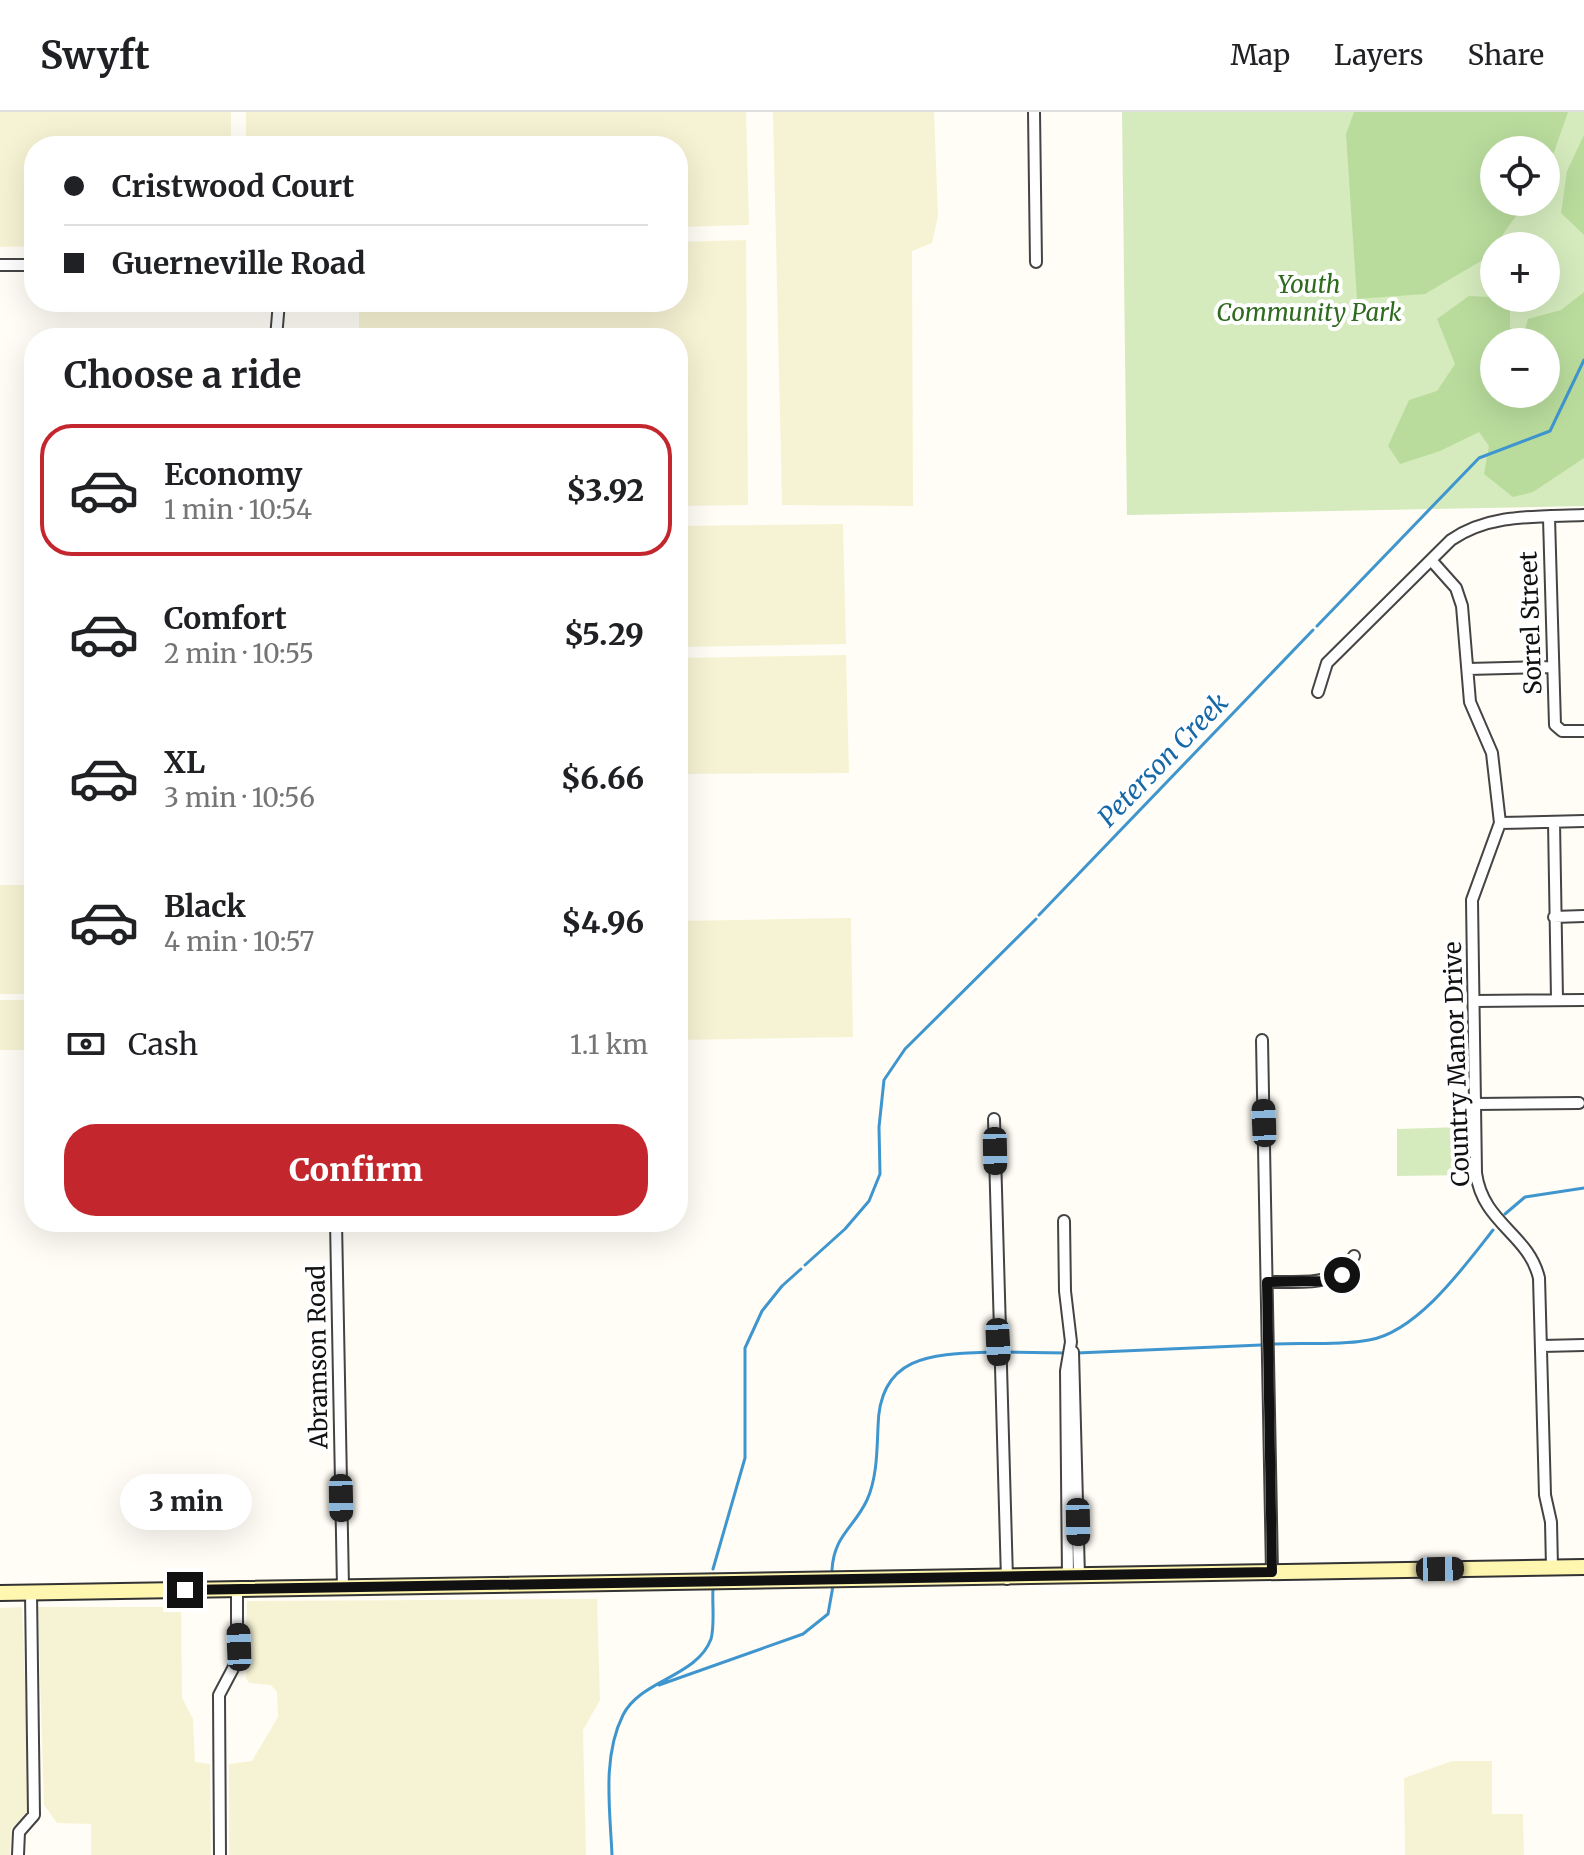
<!DOCTYPE html>
<meta charset="utf-8">
<style>
:root{--surface:#fff;--page:#f2f2f2;--text:#202124;--muted:#757577;--line:#e0e0e0;--accent:#c4262e}
body{margin:0;font-family:Merriweather,serif;background:var(--page);color:var(--text);height:100vh;display:flex;flex-direction:column;font-size:30px;white-space:nowrap}
*{box-sizing:border-box;margin:0}
p{font-size:26px;color:var(--muted)}
.icon{flex:none;width:44px;height:44px;fill:none;stroke:currentColor;stroke-width:2;stroke-linecap:round;stroke-linejoin:round}
.map{position:relative;flex:1;overflow:hidden}
.drawer{position:absolute;left:24px;top:216px;width:664px;height:904px;display:flex;flex-direction:column;background:var(--surface);border-radius:32px;box-shadow:0 8px 32px #0002}
.drawer>*{flex:none}
.banner{position:absolute;left:24px;top:24px;width:664px;height:176px;border-radius:32px;box-shadow:0 8px 32px #0002;display:grid;align-content:center;height:176px;padding:0 40px;background:var(--surface)}
.buttons{position:absolute;left:1480px;top:24px;display:grid;gap:16px}
.buttons a{display:grid;place-items:center;width:80px;height:80px;border-radius:50%;background:var(--surface);box-shadow:0 8px 32px #0002;font-size:40px}
.end{position:absolute;width:36px;height:36px;margin:-18px;border:10px solid #111;background:#fff;box-shadow:0 0 0 4px #fff}
.from{border-radius:50%}
.bubble{position:absolute;height:56px;border-radius:28px;background:var(--surface);box-shadow:0 8px 32px #0002;font-size:26px;font-weight:800;line-height:56px;text-align:center}
.car{position:absolute;width:24px;height:48px;margin:-24px -12px;border-radius:10px;box-shadow:0 0 6px 2px #0007;background:linear-gradient(#222 24%,#8ab4d8 0 40%,#222 0 76%,#8ab4d8 0 86%,#222 0)}
.banner b{display:flex;align-items:center;gap:28px;height:76px;font-size:30px}
.banner b+b{border-top:2px solid var(--line)}
.banner i{width:20px;height:20px;background:var(--text)}
ul{padding:0;list-style:none}
li{display:flex;align-items:center;gap:24px;height:132px;margin:0 16px 12px;padding:0 24px;border:4px solid transparent;border-radius:32px}
li div{flex:1}
li b{display:block;font-size:30px}
li em{font-style:normal;font-weight:800}
li.on{border-color:var(--accent)}
li>.icon{width:72px;height:72px;stroke-width:1.5}
h2{padding:0 40px;font-size:36px;line-height:96px}
.pay{display:flex;align-items:center;gap:20px;height:88px;padding:0 40px;font-size:30px}
.pay p{margin-inline-start:auto}
.action{display:flex;gap:16px;margin-top:auto;padding:16px 40px}
.action a{flex:1;height:92px;border-radius:32px;background:var(--accent);color:#fff;font-size:32px;font-weight:800;line-height:92px;text-align:center}
header{display:flex;align-items:center;gap:48px;box-sizing:border-box;height:112px;padding:0 40px;background:var(--surface);border-bottom:2px solid var(--line)}
header strong{font-size:38px}
nav{display:flex;gap:44px;margin-inline-start:auto;font-size:28px}
.map>svg:first-child{display:block}
</style>
<header>
<strong>Swyft</strong>
<nav><a>Map</a><a>Layers</a><a>Share</a></nav>
</header>
<div class="map">
<svg width="1584" height="1743" viewBox="0 0 1584 1743">
<rect width="100%" height="100%" fill="#fffdf5"/>
<!-- farmland -->
<path fill="#f6f3d4" d="M0 0H231V34H34V134L0 135Z
M246 0H746L749 113 678 115V34H246Z
M773 0H934L938 104 932 131 912 139 913 394 782 393Z
M746 128 748 393 678 394V226H359V190H678V130Z
M843 412 846 532 678 535V414Z
M846 543 849 661 678 662V546Z
M0 773H34V882H0Z
M851 806 853 925 678 928V809Z
M0 888H34V938H0Z
M597 1487 600 1588 583 1618 586 1743H229V1652L252 1649 278 1605 277 1580 271 1573 249 1571 246 1566 247 1489Z
M22 1495 30 1699 11 1717 10 1743H0V1496Z
M38 1495H181L182 1586 193 1607 195 1650 210 1652 211 1743H91V1712L57 1711 44 1693Z
M1452 1649H1492V1702H1523L1524 1743H1405L1404 1666Z"/>
<!-- green -->
<path fill="#d5ebbd" fill-rule="evenodd" d="M1122 0H1584V394L1127 403ZM1494 38H1546V90H1494ZM1494 134H1546V186H1494ZM1494 230H1546V282H1494Z
M1464 1015 1465 1063 1397 1064V1017Z"/>
<!-- forest -->
<path fill="#b9dc9c" fill-rule="evenodd" d="M1354 0H1568L1546 63V38H1494V90H1526L1486 146 1425 182 1357 187 1346 22Z
M1584 23V123L1561 101 1567 59Z
M1584 180V346L1533 380 1513 385 1484 362 1489 334 1479 320 1440 339 1400 352 1388 334 1409 288 1437 279 1455 252 1437 207 1469 184 1510 186V216L1524 221 1528 207 1561 198ZM1494 230H1546V282H1494Z"/>
<g fill="none" stroke-linecap="round" stroke-linejoin="round">
<!-- stream -->
<path stroke="#3f96cf" stroke-width="3" d="M1317 514 1479 346 1550 319 1584 248
M1039 803 1313 518
M1505 1102 1525 1085 1584 1076
M805 1153 845 1117 869 1089 880 1062 879 1015 884 968 905 937 1036 807
M1275 1232C1306 1230 1339 1234 1369 1228 1417 1220 1464 1155 1493 1118
M1002 1240 1066 1241
M1077 1241 1261 1233
M713 1457 745 1346V1236L762 1199 782 1174 801 1157
M832 1458C834 1423 854 1416 867 1388 877 1366 877 1338 878 1315 879 1241 935 1242 993 1240
M659 1573 803 1522 828 1502 833 1474
M612 1743C610 1697 602 1645 623 1603 640 1568 697 1565 711 1527 715 1513 712 1492 713 1477"/>
<defs>
<path id="minor" d="M1034 0 1036 150
M0 153H34
M276 226 279 190
M1549 406 1555 613 1562 619H1584
M1431 448 1456 476 1462 494 1470 590 1492 641 1500 711 1472 788 1476 1061C1483 1112 1528 1121 1539 1166L1545 1383 1551 1410 1552 1455
M1468 557 1552 555
M1318 580 1327 551 1451 428C1490 401 1538 405 1584 403
M1554 710 1557 887
M1500 711 1584 709
M1554 805 1584 804
M1474 889 1584 888
M1262 928 1272 1460
M1475 992 1579 991
M994 1007 1007 1467
M1064 1109 1065 1179 1071 1230 1066 1259 1068 1465
M336 1110 343 1475
M1267 1170C1301 1169 1336 1177 1354 1144
M1542 1234 1584 1233
M1073 1240 1079 1465
M18 1743 19 1720 34 1703 31 1481
M220 1743 219 1583 237 1549V1477"/>
<path id="secondary" d="M0 1481 1584 1455"/>
</defs>
<!-- minor casing -->
<use href="#minor" stroke="#444" stroke-width="14"/>
<!-- secondary casing -->
<use href="#secondary" stroke="#333" stroke-width="18"/>
<!-- minor -->
<use href="#minor" stroke="#fff" stroke-width="10"/>
<!-- secondary -->
<use href="#secondary" stroke="#fff6b0" stroke-width="14"/>
</g>
<g fill="none" stroke-linecap="round" stroke-linejoin="round">
<!-- route -->
<path stroke="#111" stroke-width="10" d="M185 1478 1272 1460 1267 1170 1321 1169 1342 1163"/>
</g>
<g text-anchor="middle" stroke-width="8" stroke-linejoin="round" paint-order="stroke">
<!-- park labels -->
<g font-size="24" font-style="italic" fill="#2f6b1f" stroke="#fff">
<text x="1309" y="181">Youth<tspan x="1309" dy="28">Community Park</tspan></text>
</g>
<!-- street labels -->
<g font-size="24" fill="#111" stroke="#fff">
<text transform="translate(1531 511) rotate(-92)" y="8">Sorrel Street</text>
<text transform="translate(1457 952) rotate(-92)" y="8">Country Manor Drive</text>
<text transform="translate(318 1245) rotate(-91)" y="8">Abramson Road</text>
</g>
<!-- water labels -->
<g font-size="26" font-style="italic" fill="#1768a6" stroke="#fff">
<text transform="translate(1163 648) rotate(-46)" y="9">Peterson Creek</text>
</g>
</g>
</svg>
<div class="buttons">
<a><svg class="icon" aria-label="locate" viewBox="0 0 24 24"><circle cx="12" cy="12" r="6"/><path d="M12 2v4M12 18v4M2 12h4M18 12h4"/></svg></a>
<a>+</a>
<a>−</a>
</div>
<i class="end from" style="left:1342px;top:1163px"></i>
<i class="end" style="left:185px;top:1478px"></i>
<div class="bubble" style="left:120px;top:1362px;width:132px">3 min</div>
<i class="car" style="left:1264px;top:1011px;rotate:358deg"></i>
<i class="car" style="left:995px;top:1039px;rotate:179deg"></i>
<i class="car" style="left:998px;top:1230px;rotate:177deg"></i>
<i class="car" style="left:341px;top:1386px;rotate:179deg"></i>
<i class="car" style="left:1078px;top:1410px;rotate:179deg"></i>
<i class="car" style="left:1440px;top:1457px;rotate:89deg"></i>
<i class="car" style="left:239px;top:1535px;rotate:358deg"></i>
<div class="banner">
<b><i class="from"></i>Cristwood Court</b>
<b><i></i>Guerneville Road</b>
</div>
<section class="drawer">
<h2>Choose a ride</h2>
<ul>
<li class="on"><svg class="icon" aria-label="car" viewBox="0 0 24 24"><path d="M5 17H2v-5l4-1 3-4h7l3 4 3 1v5h-3M9 17h6M6 11h13"/><circle cx="7" cy="17" r="2"/><circle cx="17" cy="17" r="2"/></svg><div><b>Economy</b><p>1 min · 10:54</p></div><em>$3.92</em></li>
<li><svg class="icon" aria-label="car" viewBox="0 0 24 24"><path d="M5 17H2v-5l4-1 3-4h7l3 4 3 1v5h-3M9 17h6M6 11h13"/><circle cx="7" cy="17" r="2"/><circle cx="17" cy="17" r="2"/></svg><div><b>Comfort</b><p>2 min · 10:55</p></div><em>$5.29</em></li>
<li><svg class="icon" aria-label="car" viewBox="0 0 24 24"><path d="M5 17H2v-5l4-1 3-4h7l3 4 3 1v5h-3M9 17h6M6 11h13"/><circle cx="7" cy="17" r="2"/><circle cx="17" cy="17" r="2"/></svg><div><b>XL</b><p>3 min · 10:56</p></div><em>$6.66</em></li>
<li><svg class="icon" aria-label="car" viewBox="0 0 24 24"><path d="M5 17H2v-5l4-1 3-4h7l3 4 3 1v5h-3M9 17h6M6 11h13"/><circle cx="7" cy="17" r="2"/><circle cx="17" cy="17" r="2"/></svg><div><b>Black</b><p>4 min · 10:57</p></div><em>$4.96</em></li>
</ul>
<div class="pay"><svg class="icon" aria-label="cash" viewBox="0 0 24 24"><path d="M3 7h18v10H3z"/><circle cx="12" cy="12" r="2"/></svg>Cash<p>1.1 km</p></div>
<div class="action"><a>Confirm</a></div>
</section>
</div>
